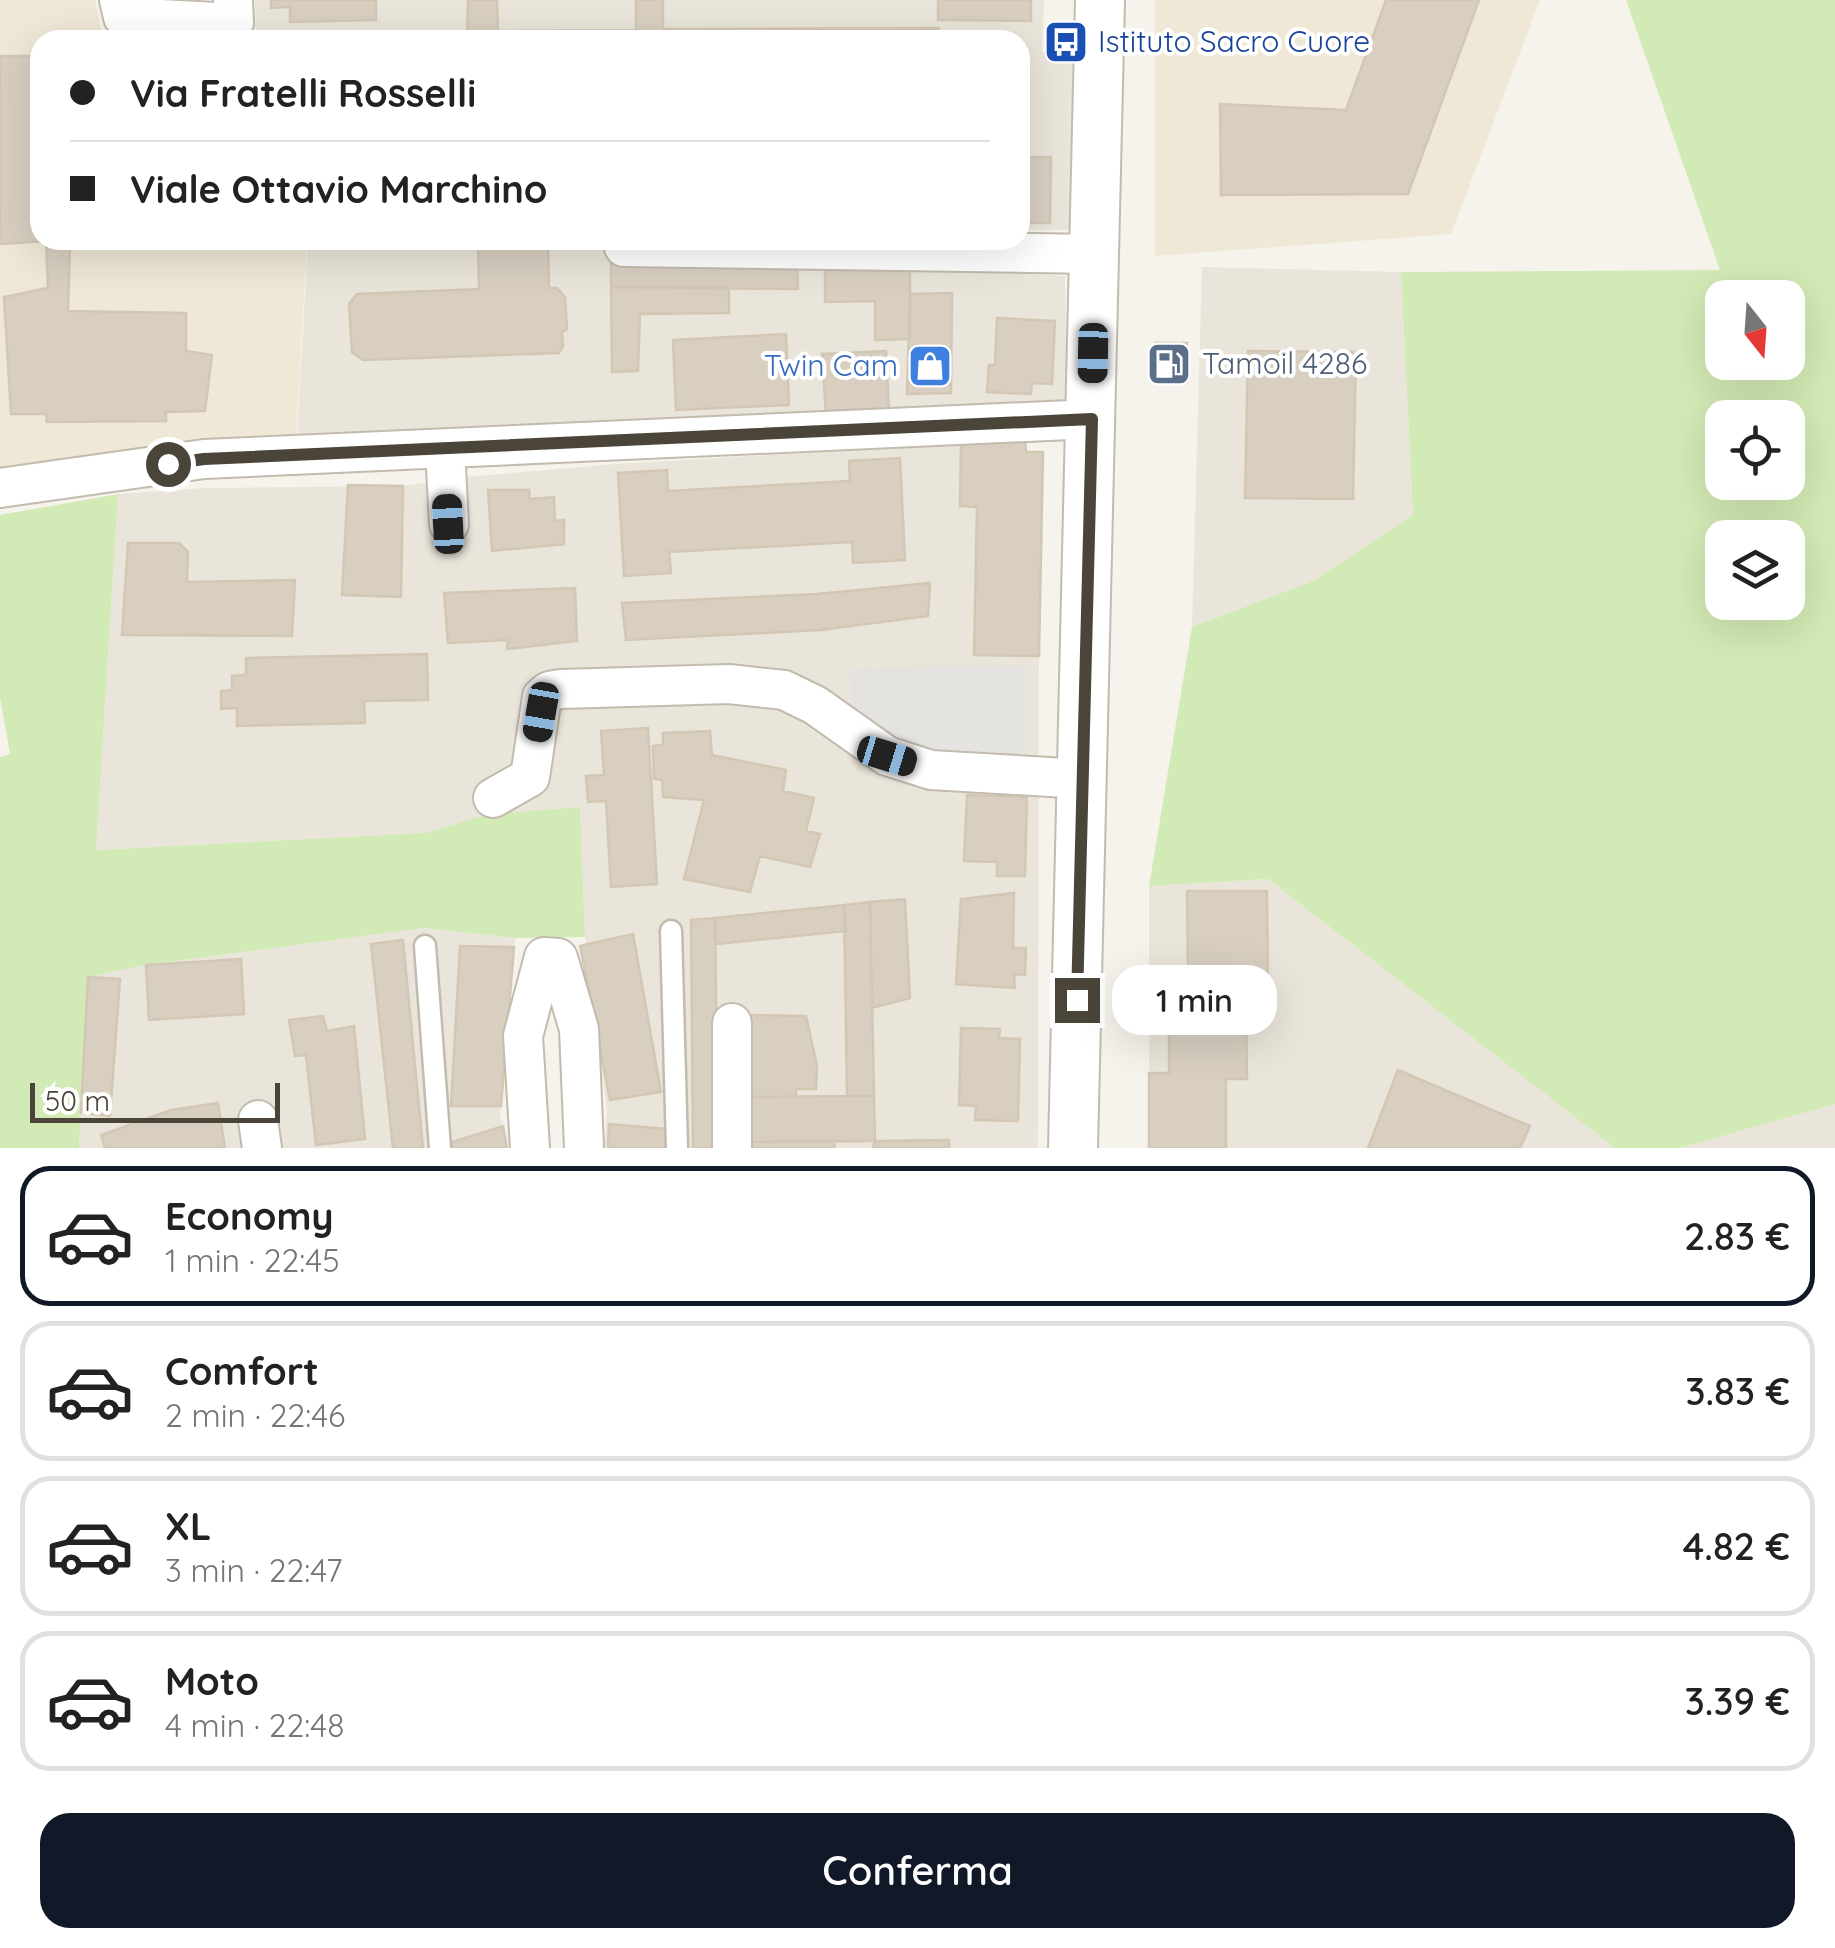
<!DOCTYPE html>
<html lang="it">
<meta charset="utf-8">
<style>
:root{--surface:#fff;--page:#f6f6f6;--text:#222;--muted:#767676;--line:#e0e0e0;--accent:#111827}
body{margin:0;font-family:Quicksand,sans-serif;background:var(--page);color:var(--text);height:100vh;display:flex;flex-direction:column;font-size:38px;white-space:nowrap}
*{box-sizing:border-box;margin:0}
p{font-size:32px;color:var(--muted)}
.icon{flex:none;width:55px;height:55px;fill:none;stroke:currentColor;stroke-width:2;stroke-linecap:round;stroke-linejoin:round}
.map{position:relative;height:1148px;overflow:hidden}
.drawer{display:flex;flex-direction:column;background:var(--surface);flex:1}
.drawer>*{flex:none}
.hud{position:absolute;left:30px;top:30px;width:1000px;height:220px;border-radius:30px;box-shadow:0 10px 40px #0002;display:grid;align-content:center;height:220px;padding:0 40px;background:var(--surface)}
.needle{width:65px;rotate:163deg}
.buttons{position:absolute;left:1705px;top:280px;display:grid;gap:20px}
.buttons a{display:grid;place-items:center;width:100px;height:100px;border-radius:20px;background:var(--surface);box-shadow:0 10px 40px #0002;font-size:50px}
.scale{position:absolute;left:30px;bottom:25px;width:250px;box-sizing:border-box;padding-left:10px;border:5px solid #4b4439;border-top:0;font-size:28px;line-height:35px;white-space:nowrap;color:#4b4439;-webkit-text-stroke:8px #fff;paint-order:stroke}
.end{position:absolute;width:45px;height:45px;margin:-22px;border:12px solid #4b4439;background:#fff;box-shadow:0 0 0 5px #fff}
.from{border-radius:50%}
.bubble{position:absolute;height:70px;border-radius:30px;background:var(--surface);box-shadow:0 10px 40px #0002;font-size:32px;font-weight:600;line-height:70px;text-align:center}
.car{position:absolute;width:30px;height:60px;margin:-30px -15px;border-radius:12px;box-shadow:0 0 8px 2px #0007;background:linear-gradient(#222 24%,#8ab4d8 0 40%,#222 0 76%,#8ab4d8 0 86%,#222 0)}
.hud b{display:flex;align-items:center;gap:35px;height:95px;font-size:38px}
.hud b+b{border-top:2px solid var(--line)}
.hud i{width:25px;height:25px;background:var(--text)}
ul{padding:18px 0 0;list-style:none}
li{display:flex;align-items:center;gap:30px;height:140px;margin:0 20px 15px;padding:0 20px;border:5px solid var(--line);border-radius:30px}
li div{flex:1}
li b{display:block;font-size:38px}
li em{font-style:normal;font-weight:600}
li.on{border-color:var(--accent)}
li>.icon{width:90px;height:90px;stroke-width:1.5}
.button{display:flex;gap:20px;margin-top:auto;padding:20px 40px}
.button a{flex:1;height:115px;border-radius:30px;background:var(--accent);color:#fff;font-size:40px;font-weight:600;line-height:115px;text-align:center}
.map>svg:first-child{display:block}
</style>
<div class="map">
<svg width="1835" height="1148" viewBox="0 0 1835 1148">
<rect width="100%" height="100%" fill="#f6f3ec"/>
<!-- residential -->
<path fill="#eae5da" d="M255 0H1044L1042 52 1072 51 1074 230H1020V40H256Z
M308 240H611L612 261 910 266 1065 276 1068 404 297 437Z
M1202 267 1401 272 1413 515 1313 581 1192 627Z
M1025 440 1027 452H1043L1039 656 1038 1148H604L607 1112 585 937 580 807 489 814 425 833 96 850 118 494 205 488 403 486 465 477 617 464Z
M1268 879 1615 1148H1149V886Z
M425 928 515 938 500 1114 508 1148H79L88 977 145 965Z
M1835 1104V1148H1680Z"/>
<!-- education -->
<path fill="#efe8d6" d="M0 0H95L102 36 140 40H40V240H307L296 439 0 471Z
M1155 0H1540L1451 234 1155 256Z"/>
<!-- green -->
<path fill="#d2eab5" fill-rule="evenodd" d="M1626 0H1835V1104L1680 1148H1615L1268 879 1149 886 1192 627 1313 581 1413 515 1401 272 1720 270ZM1722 298H1788V362H1722ZM1722 418H1788V482H1722ZM1722 538H1788V602H1722Z
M118 494 96 850 425 833 489 814 580 807 585 937 515 938 425 928 145 965 88 977 79 1148H0V757L10 754 0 697V515Z"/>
<!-- parking -->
<path fill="#e5e3e0" d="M1024 666 1025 756H916L851 716 850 668Z"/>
<!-- building -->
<path fill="#d8cfc1" stroke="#d3c7b4" stroke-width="2.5" d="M271 0H376V20L290 22V7L271 8Z
M468 0H497L498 31 636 30V0H663V40H467Z
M938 0H1031V21L938 20Z
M1386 0H1479L1408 194 1221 195 1220 104 1346 110Z
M939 28V40H663V29Z
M0 56H40V240H161V243L70 242 68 311 186 313V351L212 355 205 411 166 412V421L47 422 46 414H11L4 297 48 288 46 241 0 244Z
M1020 157H1051L1050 223H1020Z
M478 240H548L549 288H557L565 297 567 329 562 332 563 346 559 353 363 360 352 352 349 304 357 294 479 289Z
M611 261 797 264 798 289 611 287Z
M825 265 910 266V339L875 340V301L825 302Z
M611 287 729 288V313L640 314 638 371 612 372Z
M952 293 951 393 907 394 910 294Z
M997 318 1055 321 1052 384 1032 383 1031 394 987 392 989 365H995Z
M786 334 789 405 676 410 673 340Z
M1156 343H1187V382H1156Z
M886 351 889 411 826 414 822 354Z
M1248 351 1356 352 1353 499 1245 498Z
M1025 440 1026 452H1043L1039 656 974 655 977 507 960 506 961 442Z
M900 458 905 560 853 563 852 542 669 552 671 573 624 576 618 473 667 470 668 491 850 481 849 461Z
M348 485 403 486 401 597 342 595Z
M488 490H529L530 499 554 497 555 521 564 520V544L492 551Z
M128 543H179L188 552 187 582 295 580 292 636 122 635Z
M930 583 928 616 821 630 626 640 622 603 817 594Z
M575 588 577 641 507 649 508 640 448 643 444 593Z
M427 654 428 700 364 701 365 723 237 726V708L221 709V691L232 690V676L246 675V658Z
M648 728 657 884 611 887 606 801 588 802 586 776 604 775 601 731Z
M710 731 712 755 786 770 783 791 814 798 806 831 820 834 810 867 760 856 750 892 684 879 704 800 663 797 662 780 654 779 653 746 663 745V733Z
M967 795 1027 797 1025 876H997V862L964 861Z
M1187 891H1267L1268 991H1246L1247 1079H1226V1148H1149V1073H1169V979H1188Z
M1014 893 1013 948H1026L1025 975 1014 974 1015 988 956 984 961 899Z
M905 899 910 998 872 1008 870 902Z
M870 902 874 1096H847L844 905Z
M844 905 846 931 716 944 715 918Z
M715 918 718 1148H693L691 920Z
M633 934 661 1092 610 1100 580 946Z
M403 940 423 1148H393L371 944Z
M460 946 514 947 501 1106H451Z
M241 959 244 1014 149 1020 146 965Z
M88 977 120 979 110 1116 81 1113Z
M741 1015 806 1016 817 1066 816 1089H796V1097H742Z
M323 1016 327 1031 354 1026 365 1139 316 1145 306 1055 295 1056 289 1020Z
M961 1028 1000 1029 999 1038 1020 1039 1018 1121 975 1120 976 1106 959 1105Z
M1398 1070 1530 1126 1520 1148H1368Z
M874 1096 875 1141 742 1142V1097Z
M218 1103 225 1148H105L101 1135 171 1110Z
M609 1124 666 1129 665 1148H608Z
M503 1126 507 1148H450L449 1143Z
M949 1140V1148H873L875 1141Z
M834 1141 835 1148H742V1142Z"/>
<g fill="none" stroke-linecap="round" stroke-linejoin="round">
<defs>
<path id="service" d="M671 931 677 1148
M425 946 440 1148"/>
<path id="minor" d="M119 0 123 17 234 23 233 0
M624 247 1095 254
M445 449 449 524
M0 488 204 459 1092 419
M493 798 530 777 542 697 549 691 561 689 729 684 784 690 815 705 887 756 931 770 1083 779
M258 1120 262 1148
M530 1148 523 1036 544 957 558 958 579 1029 584 1148
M732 1148V1023"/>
<path id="tertiary" d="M1073 1148 1100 0"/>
</defs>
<!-- service casing -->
<use href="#service" stroke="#c2bbae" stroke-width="25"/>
<!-- minor casing -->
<use href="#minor" stroke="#c2bbae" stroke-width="42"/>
<!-- tertiary casing -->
<use href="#tertiary" stroke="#c2bbae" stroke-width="52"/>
<!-- service -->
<use href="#service" stroke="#fff" stroke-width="20"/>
<!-- minor -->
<use href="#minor" stroke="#fff" stroke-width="38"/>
<!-- tertiary -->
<use href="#tertiary" stroke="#fff" stroke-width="48"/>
</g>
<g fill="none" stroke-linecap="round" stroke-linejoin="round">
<!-- route -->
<path stroke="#4b4439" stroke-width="12" d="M168 464 204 459 1092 419 1077 1000"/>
</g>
<!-- icons -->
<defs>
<symbol id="bus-square" viewBox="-11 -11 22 22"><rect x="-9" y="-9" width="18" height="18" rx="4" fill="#1a4fb4" stroke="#fff"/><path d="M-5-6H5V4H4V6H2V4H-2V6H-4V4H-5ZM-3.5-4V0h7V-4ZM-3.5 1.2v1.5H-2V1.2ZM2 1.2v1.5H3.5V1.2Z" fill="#fff"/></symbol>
<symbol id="fuel-square" viewBox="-11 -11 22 22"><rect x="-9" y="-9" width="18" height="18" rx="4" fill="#5c6f8a" stroke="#fff"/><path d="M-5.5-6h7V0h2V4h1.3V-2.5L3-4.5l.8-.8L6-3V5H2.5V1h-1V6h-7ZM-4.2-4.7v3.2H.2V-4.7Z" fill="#fff"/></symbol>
<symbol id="shop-square" viewBox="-11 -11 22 22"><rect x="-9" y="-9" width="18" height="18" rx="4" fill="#3f7fe0" stroke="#fff"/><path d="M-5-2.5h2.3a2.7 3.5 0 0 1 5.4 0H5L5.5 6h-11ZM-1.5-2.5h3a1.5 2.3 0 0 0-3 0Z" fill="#fff"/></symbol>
</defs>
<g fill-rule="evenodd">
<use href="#bus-square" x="1041" y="17" width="50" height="50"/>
<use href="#fuel-square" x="1144" y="339" width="50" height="50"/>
<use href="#shop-square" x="905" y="341" width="50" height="50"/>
</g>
<g text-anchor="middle" stroke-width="8" stroke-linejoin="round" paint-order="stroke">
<!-- transit labels -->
<g font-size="30" fill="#164399" stroke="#fff" text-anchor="start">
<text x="1098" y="52">Istituto Sacro Cuore</text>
</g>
<!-- service labels -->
<g font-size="30" fill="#4e5e75" stroke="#fff" text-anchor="start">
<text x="1202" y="374">Tamoil 4286</text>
</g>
<!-- shop labels -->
<g font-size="30" fill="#366cbe" stroke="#fff" text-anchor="end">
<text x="898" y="376">Twin Cam</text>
</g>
</g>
</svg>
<div class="buttons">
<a><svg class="needle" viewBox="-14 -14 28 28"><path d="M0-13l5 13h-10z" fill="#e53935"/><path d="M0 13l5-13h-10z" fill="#767676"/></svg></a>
<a><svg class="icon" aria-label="locate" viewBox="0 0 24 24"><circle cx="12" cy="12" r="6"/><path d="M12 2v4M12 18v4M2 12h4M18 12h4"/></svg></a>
<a><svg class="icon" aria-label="layers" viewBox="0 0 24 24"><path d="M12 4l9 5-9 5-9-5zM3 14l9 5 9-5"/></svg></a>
</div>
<div class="scale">50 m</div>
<i class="end from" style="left:168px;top:464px"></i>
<i class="end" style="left:1077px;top:1000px"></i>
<div class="bubble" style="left:1112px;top:965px;width:165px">1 min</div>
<i class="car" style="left:1093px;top:353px;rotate:181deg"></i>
<i class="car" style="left:448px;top:524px;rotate:357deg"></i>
<i class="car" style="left:541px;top:712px;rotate:190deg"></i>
<i class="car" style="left:887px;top:756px;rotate:107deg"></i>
<div class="hud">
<b><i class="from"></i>Via Fratelli Rosselli</b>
<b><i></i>Viale Ottavio Marchino</b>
</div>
</div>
<section class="drawer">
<ul>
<li class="on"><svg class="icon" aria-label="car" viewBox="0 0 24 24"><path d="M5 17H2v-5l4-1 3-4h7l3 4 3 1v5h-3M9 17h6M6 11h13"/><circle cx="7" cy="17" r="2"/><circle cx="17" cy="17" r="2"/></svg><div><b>Economy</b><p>1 min · 22:45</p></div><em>2.83 €</em></li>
<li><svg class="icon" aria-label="car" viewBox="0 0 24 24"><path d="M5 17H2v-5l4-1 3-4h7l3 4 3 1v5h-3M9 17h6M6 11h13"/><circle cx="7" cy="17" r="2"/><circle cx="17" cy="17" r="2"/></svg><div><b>Comfort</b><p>2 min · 22:46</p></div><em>3.83 €</em></li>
<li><svg class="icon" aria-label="car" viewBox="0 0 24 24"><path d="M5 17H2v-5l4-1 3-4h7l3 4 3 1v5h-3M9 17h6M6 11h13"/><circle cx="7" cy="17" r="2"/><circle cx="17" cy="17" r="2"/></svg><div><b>XL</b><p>3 min · 22:47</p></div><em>4.82 €</em></li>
<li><svg class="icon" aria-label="car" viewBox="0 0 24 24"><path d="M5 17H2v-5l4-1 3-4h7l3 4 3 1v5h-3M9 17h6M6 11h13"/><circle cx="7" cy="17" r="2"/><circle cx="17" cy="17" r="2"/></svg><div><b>Moto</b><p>4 min · 22:48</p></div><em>3.39 €</em></li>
</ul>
<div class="button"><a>Conferma</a></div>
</section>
